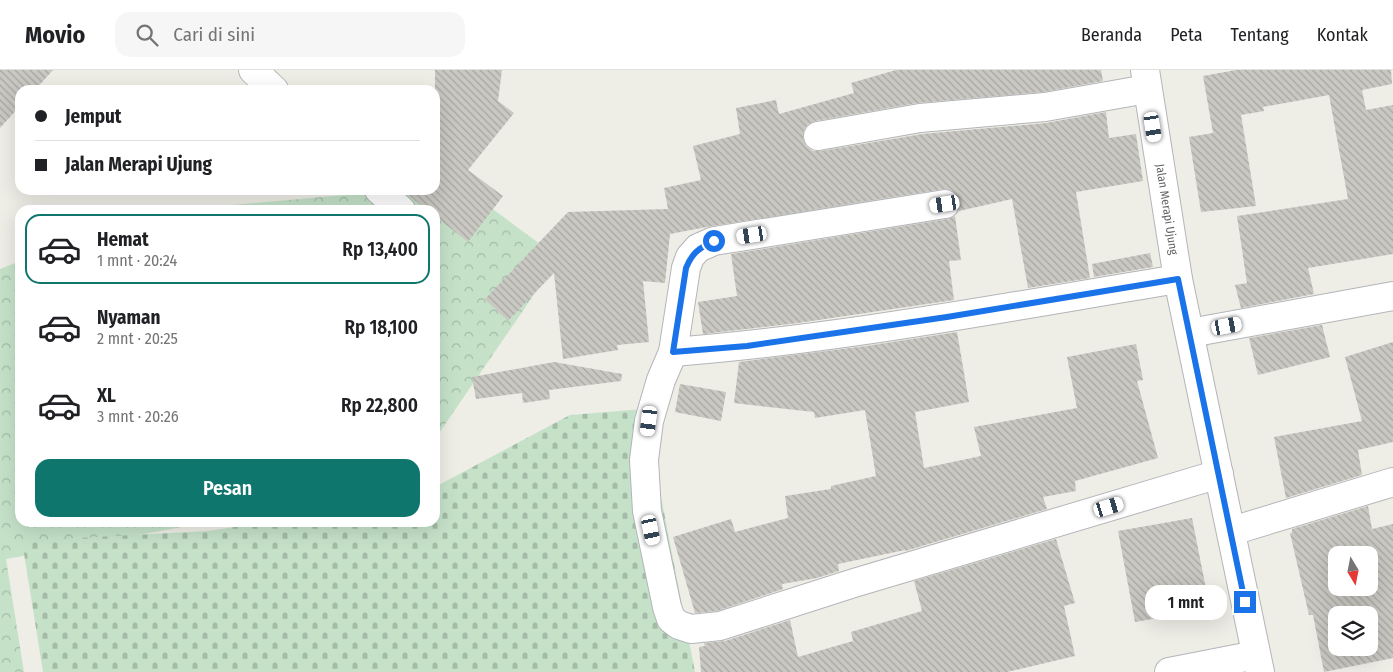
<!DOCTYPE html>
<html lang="id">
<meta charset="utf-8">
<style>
:root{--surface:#fff;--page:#f6f6f6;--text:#202124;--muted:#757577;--line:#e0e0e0;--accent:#0f766e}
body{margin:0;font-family:"Fira Sans Condensed",sans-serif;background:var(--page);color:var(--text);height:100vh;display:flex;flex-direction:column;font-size:19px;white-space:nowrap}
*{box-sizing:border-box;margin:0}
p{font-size:16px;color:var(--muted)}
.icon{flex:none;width:28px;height:28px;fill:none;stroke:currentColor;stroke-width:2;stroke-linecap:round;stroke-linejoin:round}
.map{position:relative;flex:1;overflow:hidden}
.sheet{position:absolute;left:15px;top:135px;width:425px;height:322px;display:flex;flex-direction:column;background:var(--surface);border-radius:15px;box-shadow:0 5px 20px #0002}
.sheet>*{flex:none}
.hud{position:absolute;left:15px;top:15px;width:425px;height:110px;border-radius:15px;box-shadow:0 5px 20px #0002;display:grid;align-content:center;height:110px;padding:0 20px;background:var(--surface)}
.needle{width:32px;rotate:170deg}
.buttons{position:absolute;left:1328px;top:476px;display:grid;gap:10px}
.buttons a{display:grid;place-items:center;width:50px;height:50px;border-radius:10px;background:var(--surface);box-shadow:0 5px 20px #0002;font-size:25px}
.end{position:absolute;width:22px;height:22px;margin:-11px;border:6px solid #1a73e8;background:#fff;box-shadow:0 0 0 2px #fff}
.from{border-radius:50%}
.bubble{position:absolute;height:35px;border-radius:15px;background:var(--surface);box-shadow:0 5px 20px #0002;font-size:16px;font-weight:600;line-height:35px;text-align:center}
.car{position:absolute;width:15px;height:30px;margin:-15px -8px;border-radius:6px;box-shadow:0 0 4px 1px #0007;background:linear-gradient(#fff 24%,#345 0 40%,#fff 0 76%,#345 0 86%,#fff 0)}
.hud b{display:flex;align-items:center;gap:18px;height:48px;font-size:19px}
.hud b+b{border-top:1px solid var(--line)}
.hud i{width:12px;height:12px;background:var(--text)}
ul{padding:9px 0 0;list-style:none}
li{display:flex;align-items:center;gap:15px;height:70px;margin:0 10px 8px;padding:0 10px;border:2px solid transparent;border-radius:15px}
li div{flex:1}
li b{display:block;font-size:19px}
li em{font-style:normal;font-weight:600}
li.active{border-color:var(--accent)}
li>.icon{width:45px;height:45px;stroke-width:1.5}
.button{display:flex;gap:10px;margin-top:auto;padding:10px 20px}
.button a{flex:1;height:58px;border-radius:15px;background:var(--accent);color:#fff;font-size:20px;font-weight:600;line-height:58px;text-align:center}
header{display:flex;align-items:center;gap:30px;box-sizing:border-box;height:70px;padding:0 25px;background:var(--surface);border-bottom:1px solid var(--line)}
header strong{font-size:24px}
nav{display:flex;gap:28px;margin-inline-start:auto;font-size:18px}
.search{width:350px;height:45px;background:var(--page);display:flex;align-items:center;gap:12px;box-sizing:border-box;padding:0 18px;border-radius:15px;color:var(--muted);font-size:19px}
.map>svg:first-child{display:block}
</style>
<header>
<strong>Movio</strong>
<div class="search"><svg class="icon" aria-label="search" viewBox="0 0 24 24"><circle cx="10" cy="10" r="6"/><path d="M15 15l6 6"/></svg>Cari di sini</div>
<nav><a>Beranda</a><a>Peta</a><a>Tentang</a><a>Kontak</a></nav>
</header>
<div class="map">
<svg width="1393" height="602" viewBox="0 0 1393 602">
<defs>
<pattern id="forest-crowns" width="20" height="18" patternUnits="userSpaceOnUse" patternTransform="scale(1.25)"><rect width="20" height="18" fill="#c5e2c9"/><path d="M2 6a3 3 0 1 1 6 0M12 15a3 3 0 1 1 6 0" fill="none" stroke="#a3bba7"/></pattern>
<pattern id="cemetery-stones" width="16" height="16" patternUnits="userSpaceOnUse" patternTransform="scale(1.25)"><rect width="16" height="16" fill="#c5e2c9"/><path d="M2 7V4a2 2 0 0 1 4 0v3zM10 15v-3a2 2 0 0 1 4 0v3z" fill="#a3bba7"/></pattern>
<pattern id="building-back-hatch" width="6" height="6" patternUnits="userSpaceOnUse" patternTransform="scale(1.25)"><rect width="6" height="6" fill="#cac8c2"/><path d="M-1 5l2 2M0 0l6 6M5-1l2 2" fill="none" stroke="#a7a6a1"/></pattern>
</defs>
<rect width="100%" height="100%" fill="#eeede6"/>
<!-- forest -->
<path fill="url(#forest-crowns)" d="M460 115 559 188 435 369V140H197L208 137 404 120H435Z
M20 191V452L204 453 6 489 24 602H0V199Z"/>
<!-- cemetery -->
<path fill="url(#cemetery-stones)" d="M644 339 695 602H43L22 471 208 461 267 452H435V417L570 345Z"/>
<!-- building -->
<path fill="url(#building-back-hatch)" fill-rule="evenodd" d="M0 0H53L35 20H20V36L0 58Z
M435 0H502L498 31 514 43 468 100 503 126 468 172 435 146V140H427L402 120H435Z
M896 0H1101L1103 11 1043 22 917 33 815 51 808 54 804 60 803 68 806 76 813 81H821L922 64 1046 53 1106 42 1109 68 1136 64 1143 111 1076 122 1090 208 1028 218 1012 129 959 141 960 132 957 125 951 120 943 119 712 156 670 164 665 213 643 211 649 272 617 275 618 280 563 289 554 203 508 251 485 229 568 142 668 139 664 118 701 110 693 76 740 64 736 38 776 30 779 44 854 23 851 13Z
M1236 0H1391L1392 14 1362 20 1366 40 1393 35V184L1308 198 1314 224 1241 238 1235 215 1247 213 1237 146 1348 129 1329 25 1263 37 1264 41 1241 45 1256 136 1201 142 1189 67 1213 63 1203 6Z
M955 146 961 190 949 191 954 230 798 253 703 264 698 232 737 226 731 184 947 149Z
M1150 183 1153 197 1094 207 1092 194Z
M1322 255 1330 287 1258 305 1249 268Z
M957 262 969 332 915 342 924 398 981 386 974 357 1077 338 1067 287 1136 274 1143 310 1137 311 1158 388 1075 411 1076 421 1043 427 1047 439 905 481V480L838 494 839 501 817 508 782 514 783 519 717 541 695 543 673 467 731 449 735 462 788 448 785 426 831 419V416L876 406 865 340 815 348 814 342 734 333 739 292 866 276Z
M1393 272V372L1358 380 1362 405 1286 428 1274 367 1362 351 1345 287Z
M554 292 622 304 621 311 549 320 550 329 523 333 522 323 476 329 472 307Z
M680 314 726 322 721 351 675 342Z
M1368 436 1372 459 1393 454V588L1324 602 1313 545H1309L1290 463H1292V459ZM1336 485H1369V518H1336ZM1336 545H1369V578H1336Z
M1192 448 1210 539 1135 552 1118 461Z
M1056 469 1075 533 1064 536 1075 586 1007 602H701L699 577 705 576 704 573 725 571 790 550 798 587 853 571 851 562 922 541 914 511Z"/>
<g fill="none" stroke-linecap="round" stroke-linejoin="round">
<defs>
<g id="minor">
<path d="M253 0 274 20"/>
<path id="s1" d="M1145 0 1178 209 1260 602"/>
<path d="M818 66 920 48 1045 37 1147 19"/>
<path d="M379 120 401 140"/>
<path d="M945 134 714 171 698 178 690 187 686 198 673 282 661 310 649 351 644 390 647 441 667 537 671 549 679 555 691 559 720 556 854 513 1219 404"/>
<path d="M1190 263 1393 226"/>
<path d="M673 282C842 269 1012 236 1178 209"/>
<path d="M1232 461 1393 412"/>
<path d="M1169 602 1256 585"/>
</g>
</defs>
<!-- minor casing -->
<use href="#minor" stroke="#b3b5b9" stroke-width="30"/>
<!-- minor -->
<use href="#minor" stroke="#fff" stroke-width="28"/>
</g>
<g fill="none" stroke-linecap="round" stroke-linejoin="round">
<!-- route -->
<path stroke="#1a73e8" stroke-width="6" d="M714 171C699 178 692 183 686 198L673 282 747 276 947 247 1178 209 1245 532"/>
</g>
<g text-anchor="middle" stroke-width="4" stroke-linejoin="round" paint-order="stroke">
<!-- street labels -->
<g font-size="12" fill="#5e6064" stroke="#fff">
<text dy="4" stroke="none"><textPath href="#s1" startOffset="141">Jalan Merapi Ujung</textPath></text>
</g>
</g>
</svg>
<div class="buttons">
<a><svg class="needle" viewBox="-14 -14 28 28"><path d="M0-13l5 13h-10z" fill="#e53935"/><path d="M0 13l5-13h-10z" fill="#757577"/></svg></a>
<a><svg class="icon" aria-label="layers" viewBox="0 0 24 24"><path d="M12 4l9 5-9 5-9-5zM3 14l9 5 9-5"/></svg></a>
</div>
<i class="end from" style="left:714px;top:171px"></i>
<i class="end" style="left:1245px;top:532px"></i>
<div class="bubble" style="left:1145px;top:515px;width:82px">1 mnt</div>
<i class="car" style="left:1153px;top:57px;rotate:171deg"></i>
<i class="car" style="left:945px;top:134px;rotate:261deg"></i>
<i class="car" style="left:752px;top:165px;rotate:261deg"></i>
<i class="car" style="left:1227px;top:256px;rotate:80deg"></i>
<i class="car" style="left:649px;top:351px;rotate:187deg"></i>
<i class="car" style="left:1109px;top:437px;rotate:73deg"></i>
<i class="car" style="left:651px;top:460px;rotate:168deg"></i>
<div class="hud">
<b><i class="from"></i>Jemput</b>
<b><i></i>Jalan Merapi Ujung</b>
</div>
<section class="sheet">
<ul>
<li class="active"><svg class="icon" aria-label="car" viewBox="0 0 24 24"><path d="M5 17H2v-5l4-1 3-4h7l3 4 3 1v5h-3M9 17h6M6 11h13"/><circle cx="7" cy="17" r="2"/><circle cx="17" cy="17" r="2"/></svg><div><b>Hemat</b><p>1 mnt · 20:24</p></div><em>Rp 13,400</em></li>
<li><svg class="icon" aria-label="car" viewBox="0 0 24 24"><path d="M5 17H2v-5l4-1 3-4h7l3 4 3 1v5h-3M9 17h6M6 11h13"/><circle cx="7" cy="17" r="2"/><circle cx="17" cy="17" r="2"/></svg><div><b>Nyaman</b><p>2 mnt · 20:25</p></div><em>Rp 18,100</em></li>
<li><svg class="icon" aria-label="car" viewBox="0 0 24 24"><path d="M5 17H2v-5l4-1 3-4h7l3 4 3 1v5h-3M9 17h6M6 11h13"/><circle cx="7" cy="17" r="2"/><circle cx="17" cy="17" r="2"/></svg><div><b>XL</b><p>3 mnt · 20:26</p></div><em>Rp 22,800</em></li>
</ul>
<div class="button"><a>Pesan</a></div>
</section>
</div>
